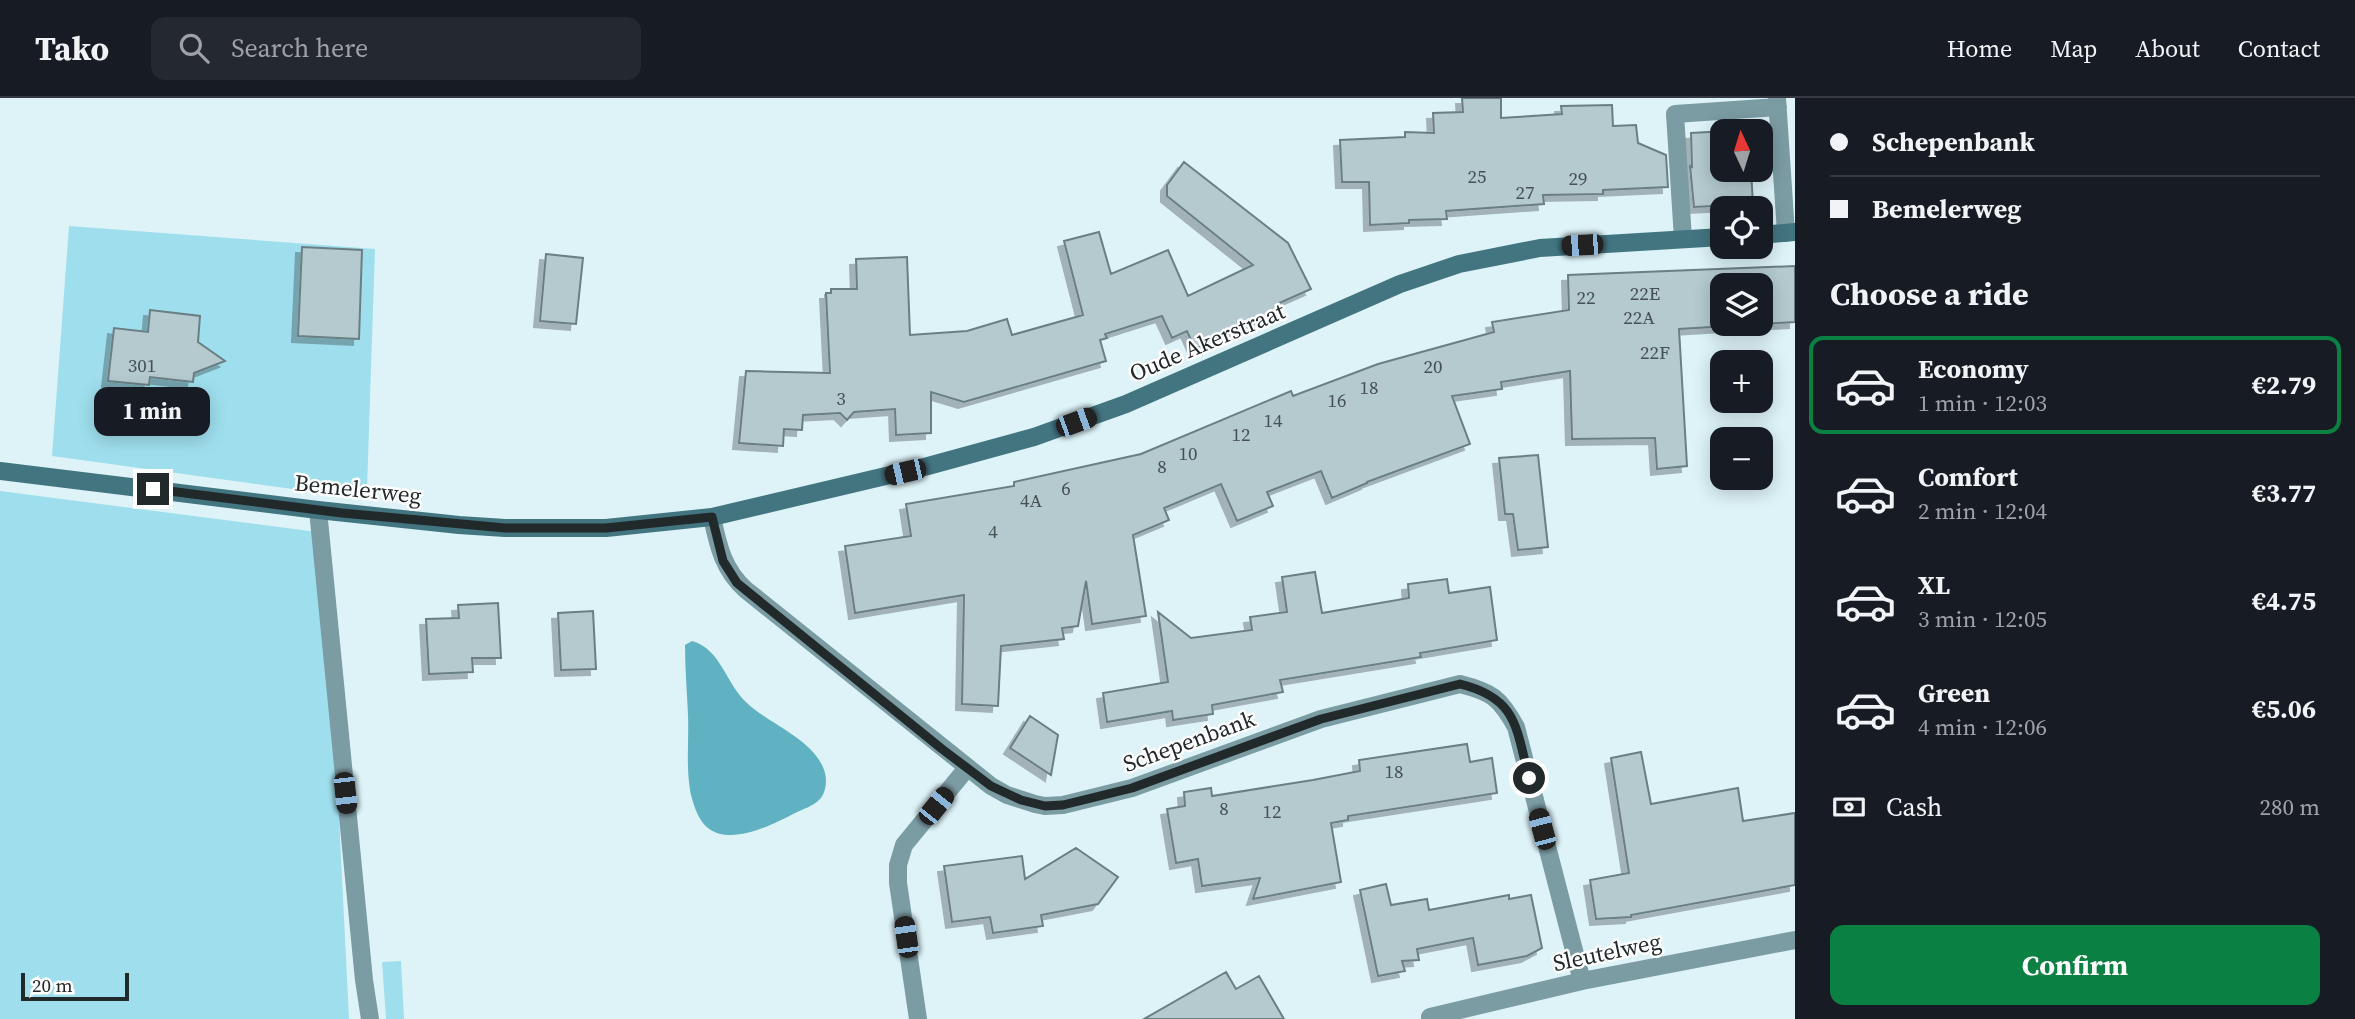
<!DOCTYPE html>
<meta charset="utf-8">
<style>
:root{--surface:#171b24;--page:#242831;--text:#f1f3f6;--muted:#9ea1a6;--line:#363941;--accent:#0b8043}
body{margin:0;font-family:"Source Serif 4",serif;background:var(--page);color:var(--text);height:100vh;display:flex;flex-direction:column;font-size:26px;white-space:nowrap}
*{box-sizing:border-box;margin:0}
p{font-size:23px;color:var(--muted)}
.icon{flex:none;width:38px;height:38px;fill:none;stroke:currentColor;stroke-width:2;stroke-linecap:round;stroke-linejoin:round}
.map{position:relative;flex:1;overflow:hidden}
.details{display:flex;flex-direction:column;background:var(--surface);width:560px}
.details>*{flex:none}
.top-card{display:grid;align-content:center;height:154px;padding:0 35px;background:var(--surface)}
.needle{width:46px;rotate:356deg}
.buttons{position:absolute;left:1710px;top:21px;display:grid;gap:14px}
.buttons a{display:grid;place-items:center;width:63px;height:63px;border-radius:14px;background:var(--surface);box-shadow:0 4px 18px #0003;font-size:35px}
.scale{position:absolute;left:21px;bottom:18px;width:108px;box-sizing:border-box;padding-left:7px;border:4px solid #21292b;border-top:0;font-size:19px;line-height:24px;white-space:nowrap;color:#21292b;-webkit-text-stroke:5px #fff;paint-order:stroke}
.end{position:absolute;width:32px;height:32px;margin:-16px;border:9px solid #21292b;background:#fff;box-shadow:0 0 0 4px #fff}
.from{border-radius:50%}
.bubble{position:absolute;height:49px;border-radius:14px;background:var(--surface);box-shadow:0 4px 18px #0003;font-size:23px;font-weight:700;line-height:49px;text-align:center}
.car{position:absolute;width:21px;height:42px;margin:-21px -10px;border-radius:9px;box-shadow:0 0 5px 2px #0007;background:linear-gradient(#222 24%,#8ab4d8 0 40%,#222 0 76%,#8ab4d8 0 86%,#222 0)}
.top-card b{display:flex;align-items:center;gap:24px;height:66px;font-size:26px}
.top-card b+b{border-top:2px solid var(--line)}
.top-card i{width:18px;height:18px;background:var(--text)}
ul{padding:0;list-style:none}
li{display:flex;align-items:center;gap:21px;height:98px;margin:0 14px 10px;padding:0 21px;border:4px solid transparent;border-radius:14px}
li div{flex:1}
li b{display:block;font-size:26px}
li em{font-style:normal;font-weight:700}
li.current{border-color:var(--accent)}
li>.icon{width:63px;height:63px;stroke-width:1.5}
h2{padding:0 35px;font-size:32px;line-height:84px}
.pay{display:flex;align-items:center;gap:18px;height:77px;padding:0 35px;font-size:26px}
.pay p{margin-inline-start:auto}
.button{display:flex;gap:14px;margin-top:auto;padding:14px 35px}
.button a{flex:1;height:80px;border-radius:14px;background:var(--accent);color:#fff;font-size:28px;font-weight:700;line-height:80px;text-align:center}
header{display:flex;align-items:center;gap:42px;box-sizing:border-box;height:98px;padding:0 35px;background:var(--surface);border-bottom:2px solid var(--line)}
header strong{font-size:33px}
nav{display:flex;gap:38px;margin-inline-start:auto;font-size:24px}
.search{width:490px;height:63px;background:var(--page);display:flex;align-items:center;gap:18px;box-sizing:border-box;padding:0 24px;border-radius:14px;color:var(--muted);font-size:26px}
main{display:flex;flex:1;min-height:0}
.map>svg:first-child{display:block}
</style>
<header>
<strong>Tako</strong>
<div class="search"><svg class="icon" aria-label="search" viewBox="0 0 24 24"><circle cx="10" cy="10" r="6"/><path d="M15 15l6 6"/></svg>Search here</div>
<nav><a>Home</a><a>Map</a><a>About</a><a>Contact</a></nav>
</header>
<main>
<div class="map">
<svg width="1795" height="921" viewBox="0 0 1795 921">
<defs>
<filter id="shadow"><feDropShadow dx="-6" dy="6" stdDeviation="0" flood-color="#0004"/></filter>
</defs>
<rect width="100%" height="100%" fill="#ddf3f8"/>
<!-- green -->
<path fill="#9fdfed" d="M69 128 375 151 367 391 329 396 52 358Z
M0 393 325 435 349 921H0Z
M401 863 404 921H386L382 864Z"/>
<!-- water -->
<path fill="#60b1c2" d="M692 543C721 551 726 586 747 605 770 627 816 642 825 675 827 683 826 693 821 700 814 708 803 711 793 716 772 727 731 748 708 730 698 723 692 703 690 692 686 667 689 641 688 617 687 594 685 571 685 547Z"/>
<!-- building -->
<path fill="#b4cacf" stroke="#6b7f84" stroke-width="2" fill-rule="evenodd" filter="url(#shadow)" d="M1462 0H1501V20L1562 16 1561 8 1612 7 1613 28 1636 27 1638 45 1666 57 1668 89 1603 92V96L1543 97 1544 106 1446 113 1447 121 1409 122V125L1370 127 1369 84H1342L1340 42 1405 39V34L1434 35 1433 15 1463 14Z
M1747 32 1722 33V72H1751L1753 106 1694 109 1690 68 1692 69 1691 35Z
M1184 64 1288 145 1311 191 1277 206 1279 212 1195 251 1187 233 1172 240 1162 218 1105 236 1107 240 1100 242 1106 263 964 304 931 294V335L896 337 895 311 854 314 847 322 840 315 803 317 802 332 784 331 783 348 739 345 746 273 830 275 826 195H831V191H857L856 161 907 159 910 237 967 233 1007 221 1012 237 1083 217 1064 143 1099 134 1111 176 1168 152 1188 198 1253 167 1167 98V87Z
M302 149 362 152 359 241 298 238Z
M546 156 583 160 576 226 540 223Z
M1795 168V224L1679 231 1687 368 1657 371 1655 340 1572 341 1570 273 1501 284 1502 291 1452 298 1470 346 1367 384V385L1332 400 1321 373 1267 394 1273 408 1237 423 1221 386 1164 410 1169 422 1133 437 1146 518 1092 526 1086 483 1078 528 1062 530 1064 541 1001 548 998 608 962 606 964 497 855 515 845 448 911 438 906 406 1014 388V384L1141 356 1291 293 1293 298 1378 266 1494 234 1492 224 1569 212 1568 177ZM1722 187H1760V226H1722Z
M150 212 200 218 198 244 225 263 194 275 193 284 150 279 149 287 108 283 114 230 148 234Z
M1538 357 1548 449 1518 452 1513 416H1505L1499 360Z
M1315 474 1322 515 1409 500 1408 486 1447 481 1449 495 1490 489 1497 542 1420 555 1421 559 1280 582 1283 594 1212 607 1213 616 1173 622 1172 613 1107 624 1103 595 1168 584 1158 514 1191 540 1252 532 1250 519 1287 514 1282 479Z
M498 505 501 560H472L473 574 429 576 426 521 459 520 458 507Z
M593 513 596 571 561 572 558 515Z
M1030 618 1058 637 1051 677 1010 650Z
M1467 646 1470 664 1492 660 1497 695 1348 718V722L1331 725 1341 784 1253 801 1260 780 1202 788 1198 761 1176 765 1167 711 1185 708 1184 694 1211 690 1212 698 1313 682 1360 673 1359 662Z
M1641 654 1651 706 1738 690 1743 723 1795 715V787L1631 817V819L1596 821 1590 782 1629 775 1611 660Z
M1076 750 1118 779 1098 806 1041 817 1043 828 993 835 990 819 952 824 944 768 1022 758 1025 781Z
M1386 786 1391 807 1427 801 1429 812 1509 797V801L1531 797 1542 850 1527 858 1478 867 1473 840 1417 851 1419 862 1402 863 1405 873 1378 878 1360 792Z
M1226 874 1236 891 1259 878 1284 921H1144Z"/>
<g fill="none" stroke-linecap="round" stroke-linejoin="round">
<!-- lane -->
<path stroke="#7c9ca4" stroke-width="18" d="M1777 0 1786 135
M1683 141 1675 16 1778 9
M318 412 364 882 370 921"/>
<!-- street -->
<path stroke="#7c9ca4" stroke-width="18" d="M712 419C718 447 723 472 746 492L991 688 1007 697 1035 706 1045 708 1063 707 1132 690 1321 621 1460 586C1492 594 1500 600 1516 629L1582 883
M1430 919 1582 883 1795 842
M918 921 898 785V767L904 747 967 670"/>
<!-- secondary -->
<path stroke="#437580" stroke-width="18" d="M1760 137 1795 134
M0 373 318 412 459 427 505 430H606L712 419 928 368 1034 339 1126 306 1400 186 1459 166 1540 150 1722 139"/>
</g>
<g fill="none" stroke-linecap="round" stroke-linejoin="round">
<!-- route -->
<path stroke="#21292b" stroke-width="9" d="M153 391 342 415 505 430H606L712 419 723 463 737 485 942 651 991 688 1021 702 1045 708 1063 707 1132 690 1321 621 1460 586C1517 600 1516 629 1529 680"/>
</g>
<g text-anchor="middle" stroke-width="5" stroke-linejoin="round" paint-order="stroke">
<!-- number labels -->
<g font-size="19" fill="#465154">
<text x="1477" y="85">25</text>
<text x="1578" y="87">29</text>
<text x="1525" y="101">27</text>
<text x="1645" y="202">22E</text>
<text x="1586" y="206">22</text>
<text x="1639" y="226">22A</text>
<text x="1655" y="261">22F</text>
<text x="142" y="274">301</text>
<text x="1433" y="275">20</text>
<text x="1369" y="296">18</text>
<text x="841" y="307">3</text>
<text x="1337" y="309">16</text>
<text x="1273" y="329">14</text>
<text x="1241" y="343">12</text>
<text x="1188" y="362">10</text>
<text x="1162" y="375">8</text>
<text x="1066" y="397">6</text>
<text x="1031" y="409">4A</text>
<text x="993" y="440">4</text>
<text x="1394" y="680">18</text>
<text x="1224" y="717">8</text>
<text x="1272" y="720">12</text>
</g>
<!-- street labels -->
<g font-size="23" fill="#21292b" stroke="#fff">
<text transform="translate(1207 244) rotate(-23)" y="8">Oude Akerstraat</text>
<text transform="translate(358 391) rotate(6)" y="8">Bemelerweg</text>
<text transform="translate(1189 643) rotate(-20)" y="8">Schepenbank</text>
<text transform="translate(1607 854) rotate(-12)" y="8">Sleutelweg</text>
</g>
</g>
</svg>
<div class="buttons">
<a><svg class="needle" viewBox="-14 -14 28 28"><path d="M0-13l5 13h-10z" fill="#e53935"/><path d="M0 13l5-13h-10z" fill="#9ea1a6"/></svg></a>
<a><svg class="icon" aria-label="locate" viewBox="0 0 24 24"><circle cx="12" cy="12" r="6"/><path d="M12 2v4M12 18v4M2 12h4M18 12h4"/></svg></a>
<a><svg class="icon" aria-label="layers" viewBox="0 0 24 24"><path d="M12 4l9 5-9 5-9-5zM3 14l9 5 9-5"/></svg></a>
<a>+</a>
<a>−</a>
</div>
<div class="scale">20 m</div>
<i class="end from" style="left:1529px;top:680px"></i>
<i class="end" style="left:153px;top:391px"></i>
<div class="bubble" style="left:94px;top:289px;width:116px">1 min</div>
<i class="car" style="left:1582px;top:147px;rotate:267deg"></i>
<i class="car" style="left:1076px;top:324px;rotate:70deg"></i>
<i class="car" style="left:905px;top:374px;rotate:257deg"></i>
<i class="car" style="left:345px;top:695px;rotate:174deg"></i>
<i class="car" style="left:936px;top:708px;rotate:39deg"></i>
<i class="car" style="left:1542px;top:731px;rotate:345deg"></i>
<i class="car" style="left:906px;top:839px;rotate:352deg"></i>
</div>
<section class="details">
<div class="top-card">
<b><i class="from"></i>Schepenbank</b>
<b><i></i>Bemelerweg</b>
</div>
<h2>Choose a ride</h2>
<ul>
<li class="current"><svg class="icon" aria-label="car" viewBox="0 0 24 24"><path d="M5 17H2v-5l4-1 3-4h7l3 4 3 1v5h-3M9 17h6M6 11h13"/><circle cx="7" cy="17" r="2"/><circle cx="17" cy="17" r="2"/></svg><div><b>Economy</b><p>1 min · 12:03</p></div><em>€2.79</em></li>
<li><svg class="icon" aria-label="car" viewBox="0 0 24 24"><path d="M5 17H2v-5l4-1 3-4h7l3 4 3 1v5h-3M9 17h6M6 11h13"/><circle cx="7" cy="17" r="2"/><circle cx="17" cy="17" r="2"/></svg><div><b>Comfort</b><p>2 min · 12:04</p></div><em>€3.77</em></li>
<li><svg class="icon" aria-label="car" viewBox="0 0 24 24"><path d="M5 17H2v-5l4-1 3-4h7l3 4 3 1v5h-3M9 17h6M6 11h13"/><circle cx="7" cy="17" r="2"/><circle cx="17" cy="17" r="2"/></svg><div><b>XL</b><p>3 min · 12:05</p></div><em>€4.75</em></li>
<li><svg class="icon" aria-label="car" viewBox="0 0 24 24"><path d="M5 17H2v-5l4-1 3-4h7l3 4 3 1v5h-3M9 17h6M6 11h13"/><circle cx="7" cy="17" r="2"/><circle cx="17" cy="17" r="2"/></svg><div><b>Green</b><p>4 min · 12:06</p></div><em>€5.06</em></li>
</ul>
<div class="pay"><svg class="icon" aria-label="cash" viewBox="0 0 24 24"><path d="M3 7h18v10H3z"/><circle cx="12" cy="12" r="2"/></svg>Cash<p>280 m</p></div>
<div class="button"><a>Confirm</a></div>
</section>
</main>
